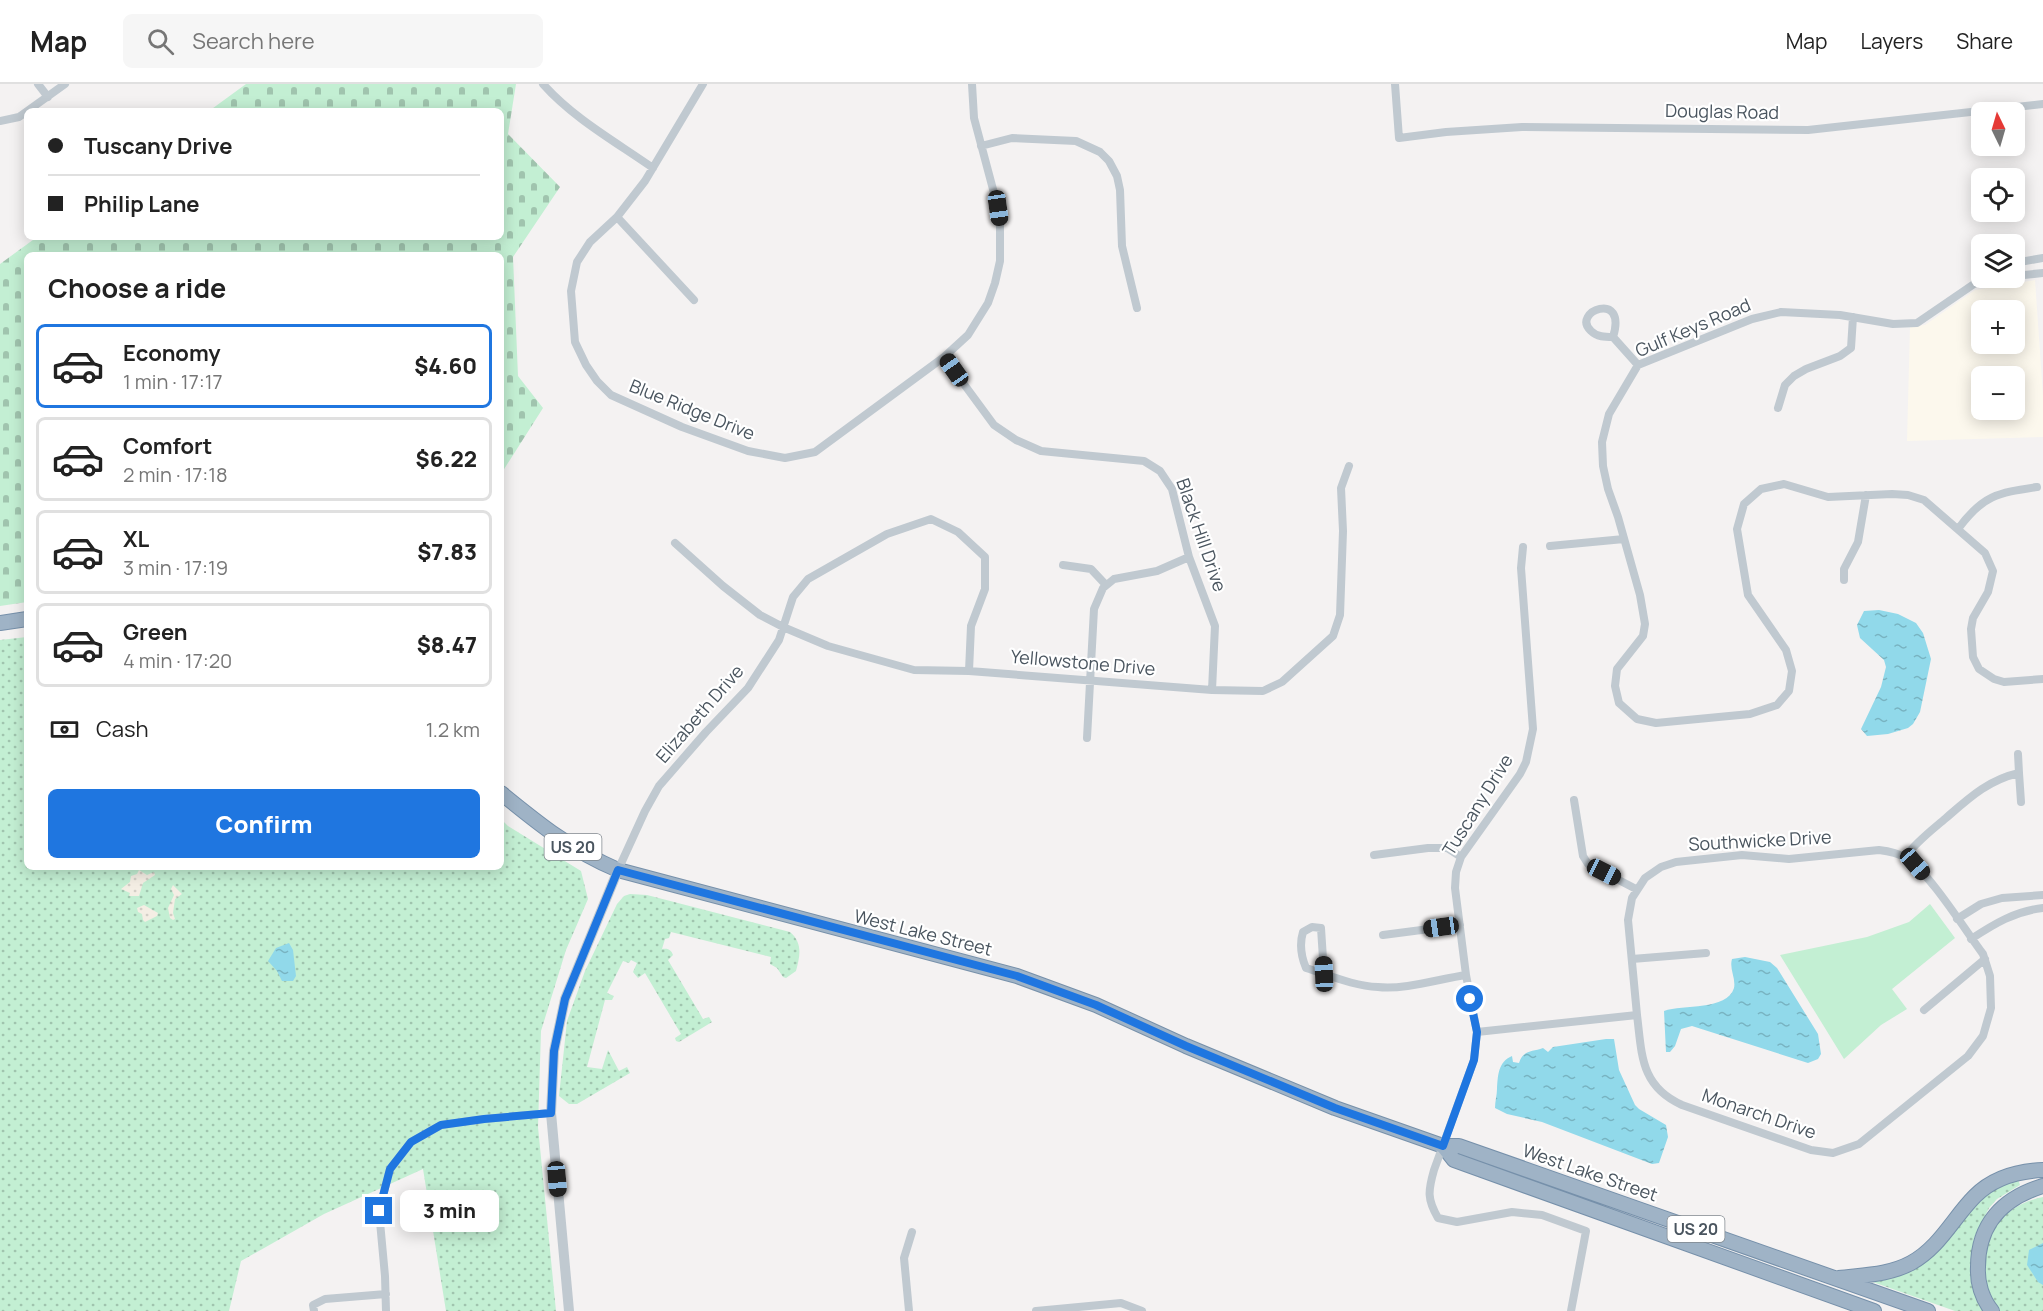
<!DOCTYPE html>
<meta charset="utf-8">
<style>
:root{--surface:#fff;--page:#f6f6f6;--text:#222;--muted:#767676;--line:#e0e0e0;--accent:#1f76e0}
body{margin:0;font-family:Manrope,sans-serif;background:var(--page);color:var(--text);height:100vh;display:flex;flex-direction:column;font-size:22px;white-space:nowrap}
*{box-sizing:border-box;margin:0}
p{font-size:20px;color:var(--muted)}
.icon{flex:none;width:33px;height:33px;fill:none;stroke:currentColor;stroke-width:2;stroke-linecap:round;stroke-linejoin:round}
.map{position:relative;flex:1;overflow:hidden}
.details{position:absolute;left:24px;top:168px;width:480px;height:618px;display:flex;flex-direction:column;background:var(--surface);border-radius:9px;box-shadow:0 3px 15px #0003}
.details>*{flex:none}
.hud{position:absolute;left:24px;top:24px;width:480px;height:132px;border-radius:9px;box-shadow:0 3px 15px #0003;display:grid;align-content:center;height:132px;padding:0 24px;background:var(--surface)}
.needle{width:39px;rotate:355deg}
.tools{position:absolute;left:1971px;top:18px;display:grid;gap:12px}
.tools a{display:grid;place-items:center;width:54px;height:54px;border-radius:9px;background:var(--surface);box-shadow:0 3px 15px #0003;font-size:30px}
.end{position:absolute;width:27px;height:27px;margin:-14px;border:8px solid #1f76e0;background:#fff;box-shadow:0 0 0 3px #fff}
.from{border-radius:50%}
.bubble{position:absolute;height:42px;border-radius:9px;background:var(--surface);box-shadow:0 3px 15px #0003;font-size:20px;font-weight:800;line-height:42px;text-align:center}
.car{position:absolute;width:18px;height:36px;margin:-18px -9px;border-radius:8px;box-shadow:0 0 4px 2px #0007;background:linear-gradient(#222 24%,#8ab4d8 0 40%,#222 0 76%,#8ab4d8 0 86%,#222 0)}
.hud b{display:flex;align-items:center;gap:21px;height:57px;font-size:22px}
.hud b+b{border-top:2px solid var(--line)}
.hud i{width:15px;height:15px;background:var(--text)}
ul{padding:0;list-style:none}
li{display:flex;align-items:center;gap:18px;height:84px;margin:0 12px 9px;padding:0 12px;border:3px solid var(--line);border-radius:9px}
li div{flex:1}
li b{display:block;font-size:22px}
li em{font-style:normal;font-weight:800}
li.selected{border-color:var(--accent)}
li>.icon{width:54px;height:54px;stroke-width:1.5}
h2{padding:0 24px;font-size:27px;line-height:72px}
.pay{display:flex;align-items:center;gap:15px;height:66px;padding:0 24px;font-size:22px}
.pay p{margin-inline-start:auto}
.action{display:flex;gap:12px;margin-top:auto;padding:12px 24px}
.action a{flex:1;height:69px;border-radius:9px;background:var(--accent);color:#fff;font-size:24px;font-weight:800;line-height:69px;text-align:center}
header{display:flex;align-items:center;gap:36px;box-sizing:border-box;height:84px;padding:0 30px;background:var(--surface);border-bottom:2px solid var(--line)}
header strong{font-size:28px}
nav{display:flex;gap:33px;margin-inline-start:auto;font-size:21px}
.search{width:420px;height:54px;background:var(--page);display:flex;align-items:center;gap:15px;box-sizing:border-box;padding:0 21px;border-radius:9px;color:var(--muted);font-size:22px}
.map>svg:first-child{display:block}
</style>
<header>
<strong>Map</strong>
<div class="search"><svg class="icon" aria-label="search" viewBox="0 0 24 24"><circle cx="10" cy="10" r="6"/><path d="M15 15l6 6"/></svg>Search here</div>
<nav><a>Map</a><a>Layers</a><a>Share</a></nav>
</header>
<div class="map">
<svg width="2043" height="1227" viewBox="0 0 2043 1227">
<defs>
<pattern id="grass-dots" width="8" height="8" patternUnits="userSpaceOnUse" patternTransform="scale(1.5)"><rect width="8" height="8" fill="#c3efd3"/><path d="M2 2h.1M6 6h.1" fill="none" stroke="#a0c4ae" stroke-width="1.8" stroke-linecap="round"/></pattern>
<pattern id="sand-dots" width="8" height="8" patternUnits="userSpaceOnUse" patternTransform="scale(1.5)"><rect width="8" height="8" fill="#f4eee4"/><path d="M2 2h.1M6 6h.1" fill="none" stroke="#d3cec6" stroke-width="1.8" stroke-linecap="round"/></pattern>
<pattern id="cemetery-stones" width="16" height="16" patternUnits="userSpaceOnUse" patternTransform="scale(1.5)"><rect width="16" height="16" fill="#c3efd3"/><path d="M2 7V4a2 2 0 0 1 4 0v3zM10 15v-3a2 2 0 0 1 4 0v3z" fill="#a0c4ae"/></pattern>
<pattern id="water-ripples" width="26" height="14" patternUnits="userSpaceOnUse" patternTransform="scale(1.5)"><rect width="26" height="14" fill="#91d9ea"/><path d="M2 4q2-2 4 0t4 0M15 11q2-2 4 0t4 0" fill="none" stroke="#78b3c1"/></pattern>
</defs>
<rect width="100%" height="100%" fill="#f4f2f2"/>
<!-- commercial -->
<path fill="#fcf8ed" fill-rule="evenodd" d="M2035 196 2043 312V353L1907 357 1910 243 1925 241 1975 206ZM1982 226H2014V260H1982ZM1982 292H2014V326H1982Z"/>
<!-- grass -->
<path fill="url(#grass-dots)" d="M27 553V783H501V735L508 742 581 787 588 815 566 866 541 947 538 1043 556 1227H446L423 1085 324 1130 241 1177 229 1227H0V556Z
M630 810 647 811 790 848C803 859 800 872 796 887L786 894 783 893 777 884 770 880 771 873 671 848 669 854 665 855 662 865C667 864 671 865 673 871L668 876 703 935 709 933 712 938 679 958 676 957 675 954 681 950 645 889 638 894 633 888 637 879 631 876 629 879 623 877 607 909 614 912 612 916H605L587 983 602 985 608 966 619 987 627 983 630 989 577 1020H569L559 1012 567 937 585 887 617 820 624 812Z
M2018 1095 2020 1101 1997 1115 1989 1124 1974 1154 1971 1181 1986 1227H1955L1870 1197 1883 1195 1968 1130 1990 1108Z
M2043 1113V1227H1999C1969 1180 1985 1125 2043 1113Z"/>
<!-- sand -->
<path fill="url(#sand-dots)" d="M139 786 147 791 154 788 155 791 143 799 139 812H129L130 809 121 805 130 798 131 792 137 790Z
M173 801 182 810 175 815 173 829 175 835 173 836 170 834 168 824 174 811 171 805Z
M144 821 158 829 157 832 145 838 143 836 142 830 138 828 137 824Z"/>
<!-- cemetery -->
<path fill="url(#cemetery-stones)" d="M246 0H516L508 50 560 103 513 173 518 292 543 324 501 390V171H27V518L0 522V180L37 153H501V27H209Z"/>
<!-- park -->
<path fill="#c3efd3" d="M1930 820 1955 854 1892 905 1907 925 1881 941 1844 975 1780 871 1867 853 1909 838Z"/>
<!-- water -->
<path fill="url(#water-ripples)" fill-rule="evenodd" d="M1996 218C2002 219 2018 217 2021 219L2024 227 2020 231C2022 241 2029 251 2020 259L1988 263 1977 261C1969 238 1973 225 1996 218ZM1982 226H2014V260H1982Z
M1879 526 1898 530 1916 539 1923 549 1931 575 1920 628 1913 640 1908 644 1888 650 1867 652 1861 645 1881 603 1886 583 1884 576 1860 554 1857 541 1864 527Z
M289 859 293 866 296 892 293 897H282L277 887 268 877 276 864Z
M1745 873 1770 878 1777 884 1818 950 1821 970 1818 975 1808 979 1692 942 1681 945 1675 962 1670 968H1666L1664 927C1683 920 1727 927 1734 904 1736 894 1729 885 1732 875Z
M1606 955H1614L1619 986 1635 1021 1639 1025 1666 1041 1668 1053 1659 1079 1652 1080 1542 1038 1507 1030 1495 1024C1495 1017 1497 1011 1497 1005 1498 991 1498 978 1512 972L1513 978 1519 979C1523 966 1532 968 1543 964L1548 968 1553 963Z
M2043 1159V1201L2038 1198 2027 1181 2029 1166Z"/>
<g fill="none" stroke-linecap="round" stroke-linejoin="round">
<defs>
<path id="trunk" d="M0 539 27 535
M501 709C539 740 571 766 618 786L1017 892 1096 921 1186 962 1335 1024 1443 1062H1459L1928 1227
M1443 1062 1454 1076 1874 1227
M1839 1194C1863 1191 1889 1191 1911 1179 1940 1163 1953 1134 1975 1112 1993 1094 2018 1087 2043 1086
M1992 1227C1982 1215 1977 1198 1978 1183 1978 1140 2003 1114 2043 1102"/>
</defs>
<!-- trunk casing -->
<use href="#trunk" stroke="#7690aa" stroke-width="16"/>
<!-- minor -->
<path stroke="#c0c9d0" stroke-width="8" d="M38 0 48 13
M543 0C573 34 616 58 653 84
M703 0 645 97 617 133 590 158 577 178 571 207 575 258 586 281 597 297 611 311 682 343 748 367 785 374 815 368 944 273 968 251 988 219 995 199 1000 177V141L998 124 974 34 972 0
M1395 0 1399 54 1446 48 1522 43 1808 46 2043 20
M0 37 19 33 65 0
M981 62 1012 54 1076 57 1100 68 1109 77 1117 92 1120 106 1122 162 1137 224
M617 133 694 216
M2014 179 2043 174
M2014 192 2043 189
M1988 194 1974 200 1917 239 1893 240 1840 231 1781 228 1752 235 1638 281 1609 330 1602 358 1603 382 1608 405 1618 433 1640 511 1645 540 1643 552 1617 585 1615 602 1619 619 1637 635 1656 639 1750 630 1777 621 1789 607 1792 587 1786 566 1748 511 1737 445 1744 420 1761 405 1784 400 1828 413 1892 410 1908 411 1924 416 1985 469 1993 487 1988 508 1973 534 1971 545 1973 573 1979 585 1994 595 2004 598 2043 595
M1994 194H1999
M1613 253C1628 205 1570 228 1591 247 1597 253 1605 253 1613 253L1638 281
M944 273 994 341 1016 356 1041 367 1144 377 1160 387 1172 405 1189 473 1215 542 1212 606
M1778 324 1785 301 1794 292 1806 285 1840 272 1851 264 1853 233
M1958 445C1983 411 1997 409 2037 403
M675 459 723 502 760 531 783 543 828 562 914 586 969 587 1212 606 1263 607 1282 598 1333 552 1340 531 1343 447 1341 404 1349 382
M1550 462 1624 455
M1523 463 1521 484 1533 645 1526 678 1520 690 1461 773 1456 788 1455 804 1466 891 1477 948 1474 976 1434 1086C1428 1107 1427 1115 1438 1134L1457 1138 1512 1128 1542 1131 1586 1147 1571 1227
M1063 481 1091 485 1106 501
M1844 496V485L1858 458 1866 411
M1087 654 1094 525 1103 504 1114 495 1157 487 1189 473
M2019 689 2021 718
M1574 716 1583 772 1588 780 1636 805
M1374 771 1428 764H1447L1461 773
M1905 773C1917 757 1932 746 1946 734 1969 714 1988 696 2019 689L2018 670
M618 786 645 727 659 702 706 648 748 604 779 556 793 513 808 495 887 450 931 435 958 448 985 473V505L971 542 969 587
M1957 835 1981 820 2002 814 2043 811
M1383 851 1460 841
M1971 855C1994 840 2015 827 2043 824
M1632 875 1706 869
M1324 890 1321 844 1312 843 1303 848C1299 861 1301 872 1306 884 1329 891 1353 902 1378 903 1404 906 1439 895 1466 891
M1924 926 1985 875
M1477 948 1637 931C1642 970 1640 1002 1682 1021L1811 1066 1833 1069 1859 1060 1968 972 1983 952 1991 924 1990 892 1983 870C1965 846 1929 788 1906 774 1898 769 1888 767 1879 766L1789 775 1742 771 1676 778 1661 783 1645 794 1632 814 1628 836 1637 931
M314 1227 313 1221 325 1215 386 1210
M386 1227 385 1192 379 1127 390 1085 411 1058 441 1041 484 1035 551 1029
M909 1227 904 1174 912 1148
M1036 1227 1121 1219 1142 1227"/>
<!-- tertiary -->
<path stroke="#c0c9d0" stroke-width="10" d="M569 1227 551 1029 554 967 565 915 618 786"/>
<!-- trunk -->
<use href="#trunk" stroke="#9fb3c6" stroke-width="14"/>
</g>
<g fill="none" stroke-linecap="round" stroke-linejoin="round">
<!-- route -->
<path stroke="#1f76e0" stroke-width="8" d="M379 1127 390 1085 411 1058 441 1041 484 1035 551 1029 554 967 565 915 618 786 1017 892 1096 921 1186 962 1335 1024 1443 1062 1474 976 1477 948 1470 915"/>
</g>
<g text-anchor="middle" stroke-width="4.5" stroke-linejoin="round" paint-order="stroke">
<!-- shield labels -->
<g fill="#fff" stroke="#80888f" stroke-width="1.5">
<rect x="544.5" y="750" width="57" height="26" rx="4.5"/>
<rect x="1667.5" y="1132" width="57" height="26" rx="4.5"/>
</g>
<g font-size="16" font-weight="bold" fill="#4a555f">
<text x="573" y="769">US 20</text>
<text x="1696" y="1151">US 20</text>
</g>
<!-- street labels -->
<g font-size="18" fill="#4a555f" stroke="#fff">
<text transform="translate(1722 28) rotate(1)" y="6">Douglas Road</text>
<text transform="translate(1693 244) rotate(-23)" y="6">Gulf Keys Road</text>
<text transform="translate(692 326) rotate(22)" y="6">Blue Ridge Drive</text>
<text transform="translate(1201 451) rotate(71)" y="6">Black Hill Drive</text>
<text transform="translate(1083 579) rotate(5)" y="6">Yellowstone Drive</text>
<text transform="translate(700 630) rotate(-49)" y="6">Elizabeth Drive</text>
<text transform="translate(1478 721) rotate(-58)" y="6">Tuscany Drive</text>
<text transform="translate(1760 757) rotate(-3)" y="6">Southwicke Drive</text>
<text transform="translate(923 849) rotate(14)" y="6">West Lake Street</text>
<text transform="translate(1759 1030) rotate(19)" y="6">Monarch Drive</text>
<text transform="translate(1590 1089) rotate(19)" y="6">West Lake Street</text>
</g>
</g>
</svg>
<div class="tools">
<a><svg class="needle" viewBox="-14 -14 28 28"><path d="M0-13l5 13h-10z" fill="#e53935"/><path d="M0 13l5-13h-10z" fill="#767676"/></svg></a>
<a><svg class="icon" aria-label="locate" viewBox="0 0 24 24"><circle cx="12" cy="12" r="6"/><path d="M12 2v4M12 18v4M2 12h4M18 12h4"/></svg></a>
<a><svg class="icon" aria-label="layers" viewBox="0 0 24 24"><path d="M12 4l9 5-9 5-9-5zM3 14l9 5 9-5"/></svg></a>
<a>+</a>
<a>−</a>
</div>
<i class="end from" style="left:1470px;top:915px"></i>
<i class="end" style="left:379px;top:1127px"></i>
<div class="bubble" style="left:400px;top:1106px;width:99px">3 min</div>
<i class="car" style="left:998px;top:124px;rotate:172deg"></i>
<i class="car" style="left:954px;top:286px;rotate:325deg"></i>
<i class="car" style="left:1915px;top:780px;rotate:139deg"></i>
<i class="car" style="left:1604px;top:788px;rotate:117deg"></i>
<i class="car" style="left:1441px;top:843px;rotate:262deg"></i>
<i class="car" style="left:1324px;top:890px;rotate:358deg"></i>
<i class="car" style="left:557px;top:1095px;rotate:175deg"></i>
<div class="hud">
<b><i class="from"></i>Tuscany Drive</b>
<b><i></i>Philip Lane</b>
</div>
<section class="details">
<h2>Choose a ride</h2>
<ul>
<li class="selected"><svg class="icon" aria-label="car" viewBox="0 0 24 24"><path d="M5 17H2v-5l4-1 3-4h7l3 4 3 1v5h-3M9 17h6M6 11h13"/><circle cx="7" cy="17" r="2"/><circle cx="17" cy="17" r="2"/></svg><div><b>Economy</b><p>1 min · 17:17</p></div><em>$4.60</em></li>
<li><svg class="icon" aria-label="car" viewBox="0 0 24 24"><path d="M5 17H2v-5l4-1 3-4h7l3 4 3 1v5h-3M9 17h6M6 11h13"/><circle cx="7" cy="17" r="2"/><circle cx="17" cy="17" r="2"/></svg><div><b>Comfort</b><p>2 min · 17:18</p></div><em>$6.22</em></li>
<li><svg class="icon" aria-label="car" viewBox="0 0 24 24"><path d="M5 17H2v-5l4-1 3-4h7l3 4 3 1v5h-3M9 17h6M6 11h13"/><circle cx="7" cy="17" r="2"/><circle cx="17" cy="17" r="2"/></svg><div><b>XL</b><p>3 min · 17:19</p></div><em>$7.83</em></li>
<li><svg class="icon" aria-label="car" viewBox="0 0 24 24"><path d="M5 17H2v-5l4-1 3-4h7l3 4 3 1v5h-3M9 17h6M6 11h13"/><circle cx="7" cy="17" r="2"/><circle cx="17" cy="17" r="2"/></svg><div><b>Green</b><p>4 min · 17:20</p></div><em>$8.47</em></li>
</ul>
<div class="pay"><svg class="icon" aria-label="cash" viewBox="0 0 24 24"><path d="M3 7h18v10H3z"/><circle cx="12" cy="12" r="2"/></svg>Cash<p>1.2 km</p></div>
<div class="action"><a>Confirm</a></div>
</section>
</div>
